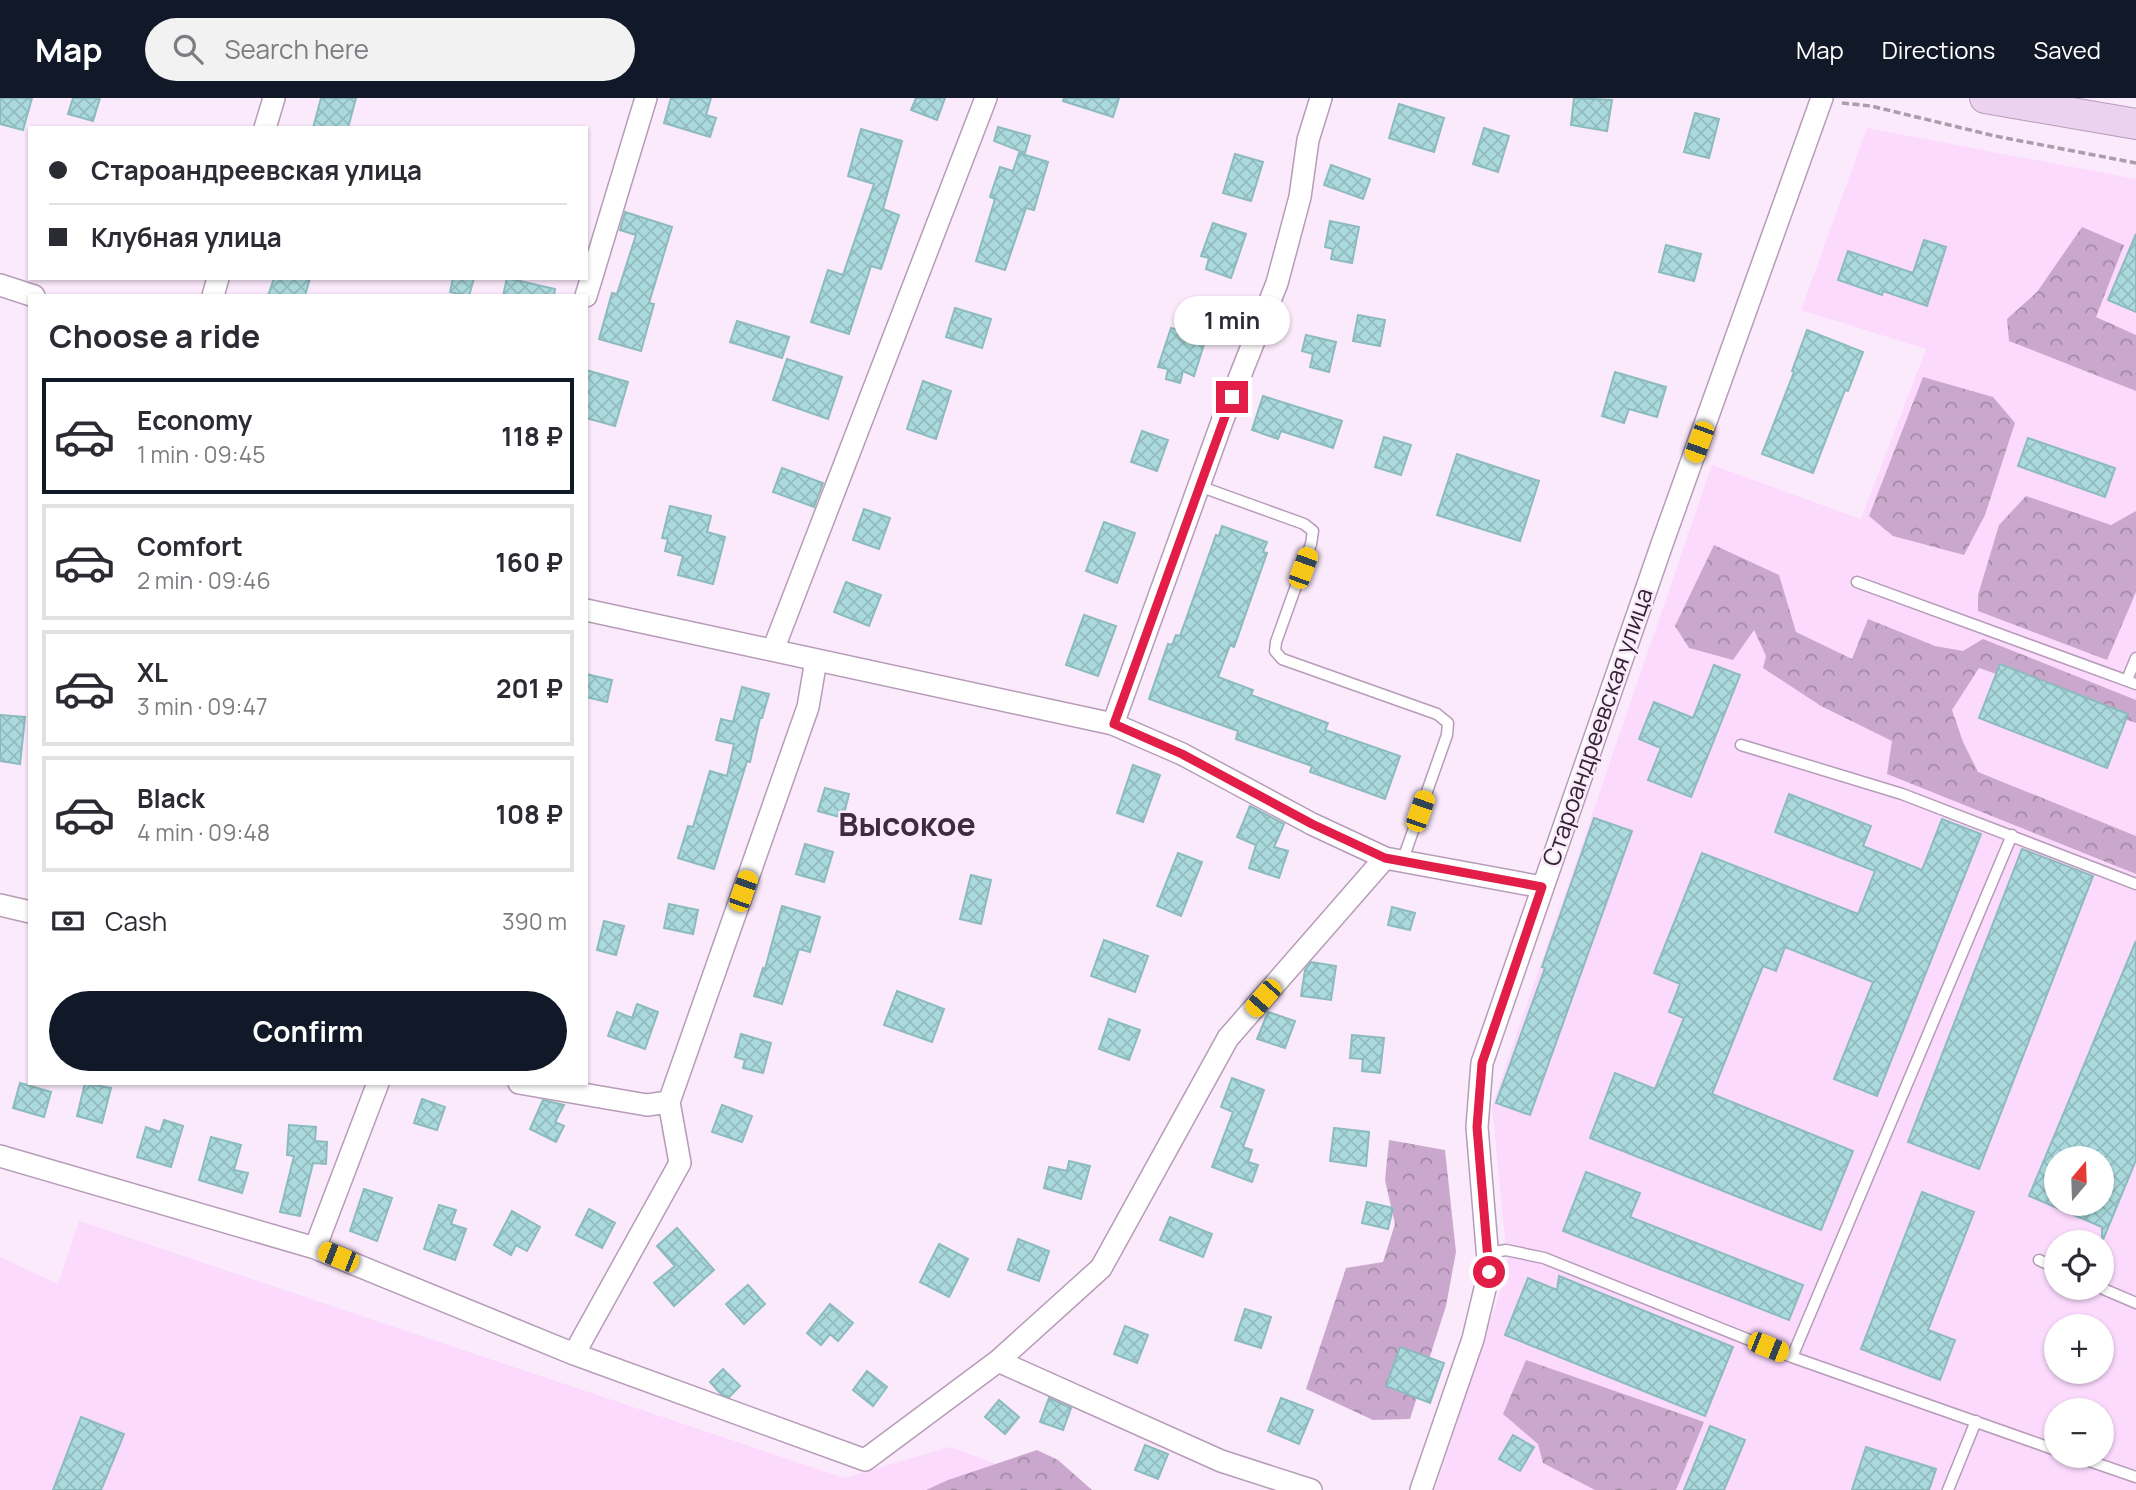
<!DOCTYPE html>
<meta charset="utf-8">
<style>
:root{--surface:#fff;--page:#f2f2f3;--text:#2b2b33;--muted:#7c7c81;--line:#e1e1e2;--accent:#111827}
body{margin:0;font-family:Manrope,sans-serif;background:var(--page);color:var(--text);height:100vh;display:flex;flex-direction:column;font-size:26px;white-space:nowrap}
*{box-sizing:border-box;margin:0}
p{font-size:23px;color:var(--muted)}
.icon{flex:none;width:38px;height:38px;fill:none;stroke:currentColor;stroke-width:2;stroke-linecap:round;stroke-linejoin:round}
.map{position:relative;flex:1;overflow:hidden}
.side{position:absolute;left:28px;top:196px;width:560px;height:791px;display:flex;flex-direction:column;background:var(--surface);border-radius:0px;box-shadow:0 2px 5px #0004}
.side>*{flex:none}
.top-card{position:absolute;left:28px;top:28px;width:560px;height:154px;border-radius:0px;box-shadow:0 2px 5px #0004;display:grid;align-content:center;height:154px;padding:0 21px;background:var(--surface)}
.needle{width:46px;rotate:19deg}
.tools{position:absolute;left:2044px;top:1048px;display:grid;gap:14px}
.tools a{display:grid;place-items:center;width:70px;height:70px;border-radius:50%;background:var(--surface);box-shadow:0 2px 5px #0004;font-size:35px}
.end{position:absolute;width:32px;height:32px;margin:-16px;border:9px solid #e11d48;background:#fff;box-shadow:0 0 0 4px #fff}
.from{border-radius:50%}
.bubble{position:absolute;height:49px;border-radius:24px;background:var(--surface);box-shadow:0 2px 5px #0004;font-size:23px;font-weight:700;line-height:49px;text-align:center}
.car{position:absolute;width:21px;height:42px;margin:-21px -10px;border-radius:9px;box-shadow:0 0 5px 2px #0007;background:linear-gradient(#f5c518 24%,#345 0 40%,#f5c518 0 76%,#345 0 86%,#f5c518 0)}
.top-card b{display:flex;align-items:center;gap:24px;height:66px;font-size:26px}
.top-card b+b{border-top:2px solid var(--line)}
.top-card i{width:18px;height:18px;background:var(--text)}
ul{padding:0;list-style:none}
li{display:flex;align-items:center;gap:21px;height:116px;margin:0 14px 10px;padding:0 7px;border:4px solid var(--line);border-radius:0px}
li div{flex:1}
li b{display:block;font-size:26px}
li em{font-style:normal;font-weight:700}
li.selected{border-color:var(--accent)}
li>.icon{width:63px;height:63px;stroke-width:1.5}
h2{padding:0 21px;font-size:32px;line-height:84px}
.pay{display:flex;align-items:center;gap:18px;height:77px;padding:0 21px;font-size:26px}
.pay p{margin-inline-start:auto}
.primary-button{display:flex;gap:14px;margin-top:auto;padding:14px 21px}
.primary-button a{flex:1;height:80px;border-radius:42px;background:var(--accent);color:#fff;font-size:28px;font-weight:700;line-height:80px;text-align:center}
header{display:flex;align-items:center;gap:42px;box-sizing:border-box;height:98px;padding:0 35px;background:var(--accent);color:#fff}
header strong{font-size:33px}
nav{display:flex;gap:38px;margin-inline-start:auto;font-size:24px}
.search{width:490px;height:63px;background:var(--page);display:flex;align-items:center;gap:18px;box-sizing:border-box;padding:0 24px;border-radius:38px;color:var(--muted);font-size:26px}
.map>svg:first-child{display:block}
</style>
<header>
<strong>Map</strong>
<div class="search"><svg class="icon" aria-label="search" viewBox="0 0 24 24"><circle cx="10" cy="10" r="6"/><path d="M15 15l6 6"/></svg>Search here</div>
<nav><a>Map</a><a>Directions</a><a>Saved</a></nav>
</header>
<div class="map">
<svg width="2136" height="1392" viewBox="0 0 2136 1392">
<defs>
<pattern id="forest-crowns" width="20" height="18" patternUnits="userSpaceOnUse" patternTransform="scale(1.75)"><rect width="20" height="18" fill="#caa8cd"/><path d="M2 6a3 3 0 1 1 6 0M12 15a3 3 0 1 1 6 0" fill="none" stroke="#a489a7"/></pattern>
<pattern id="building-cross-hatch" width="8" height="8" patternUnits="userSpaceOnUse" patternTransform="scale(1.75)"><rect width="8" height="8" fill="#aadadd"/><path d="M0 0l8 8M0 8l8-8" fill="none" stroke="#93bbbe"/></pattern>
</defs>
<rect width="100%" height="100%" fill="#fbeafc"/>
<!-- built -->
<path fill="#fbdafe" fill-rule="evenodd" d="M1867 30 2136 81V1392H1435L1508 1169 1492 1008 1712 367 1861 421 1926 251 1801 212ZM2056 1060H2102V1106H2056ZM2056 1144H2102V1190H2056ZM2056 1228H2102V1274H2056ZM2056 1312H2102V1358H2056Z
M79 1123 844 1380 950 1349 1067 1392H0V1159L58 1186Z"/>
<!-- forest -->
<path fill="url(#forest-crowns)" d="M2082 129 2124 147 2096 219 2136 237V293L2009 243 2007 221 2037 194Z
M1923 279 1993 299 2015 325 1985 417 1964 457 1893 438 1869 418Z
M2026 398 2111 427 2136 413V494L2107 562 1978 513V497L1999 427Z
M1714 447 1779 477 1796 534 1852 561 1868 521 1935 548 1963 553 1983 541 2136 602V625L1979 570 1952 612 1963 644 1978 674 2136 738V776L1887 676 1892 643 1821 608 1763 570 1766 558 1754 532 1733 562 1689 550 1675 528Z
M1389 1042 1445 1052 1456 1154 1446 1208 1410 1321 1373 1322 1306 1291 1346 1170 1383 1164 1395 1126 1385 1082Z
M1526 1262 1704 1324 1676 1392H1595L1543 1365 1538 1346 1503 1316Z
M1037 1352 1058 1362 1092 1392H926L948 1382Z"/>
<!-- building -->
<path fill="url(#building-cross-hatch)" stroke="#8cbbbe" stroke-width="2" fill-rule="evenodd" d="M0 0H32L23 32 0 26Z
M73 0H100L93 23 68 16Z
M321 0H356L348 30H313Z
M671 0H711L706 17 716 20 710 39 664 25Z
M916 0H945L937 22 911 12Z
M1064 0H1119L1113 19 1063 3Z
M1574 0 1612 2 1607 33 1571 27Z
M1399 6 1444 20 1434 54 1389 40Z
M1695 15 1719 21 1709 60 1684 54Z
M998 29 1030 38 1025 55 994 43Z
M1484 30 1509 38 1498 74 1473 66Z
M861 31 902 43 883 111 899 117 881 171 871 168 849 236 811 224 828 172 843 177 874 86 848 78Z
M1019 55 1048 64 1034 112 1026 110 1005 172 976 163 995 101 990 99 1000 69 1013 73Z
M1235 56 1263 64 1251 103 1223 95Z
M1331 67 1370 81 1363 101 1324 87Z
M625 114 672 129 649 205 654 206 641 253 599 241 612 195 617 196 636 137 620 132Z
M1330 123 1359 129 1352 165 1331 161 1333 151 1325 149Z
M1213 125 1246 136 1231 180 1206 171 1209 160 1201 158Z
M2136 136V214L2108 202Z
M1924 142 1946 149 1927 208 1883 193 1882 197 1838 182 1848 153 1913 175Z
M1666 147 1701 156 1694 183 1659 174Z
M274 180H310L305 198H268Z
M453 180H474L469 198 450 194Z
M507 180 555 191 554 198H503Z
M955 210 991 221 982 250 946 239Z
M1358 217 1385 222 1380 248 1353 243Z
M737 223 789 239 782 260 730 244Z
M1171 230 1206 240 1194 278 1183 273 1180 285 1166 281 1168 271 1158 269Z
M1807 232 1863 254 1848 293 1845 292 1813 375 1762 356 1794 274 1792 273Z
M1306 237 1336 244 1329 274 1310 269 1313 256 1302 253Z
M787 261 842 279 828 321 773 302Z
M586 272 628 284 615 328 586 320Z
M1615 274 1666 289 1657 319 1629 311 1624 325 1602 318Z
M923 283 951 293 936 341 907 331Z
M1263 298 1342 323 1333 350 1281 333 1278 341 1252 332Z
M1142 333 1168 342 1157 373 1131 364Z
M1384 339 1411 347 1401 377 1375 369Z
M2028 340 2115 370 2105 399 2018 368Z
M1457 356 1539 383 1520 443 1437 417Z
M782 370 823 385 814 409 773 394Z
M670 408 711 418 707 434 725 439 713 486 678 477 683 458 665 453 668 441 662 440Z
M864 411 890 420 879 451 853 442Z
M1104 424 1135 435 1117 485 1086 473Z
M1222 428 1267 444 1263 454 1267 455 1234 549 1230 547 1218 579 1253 592 1251 597 1328 625 1325 632 1400 658 1385 701 1310 674 1312 668 1236 641 1238 633 1149 601 1168 546 1172 547 1176 537 1180 538 1216 437 1219 438Z
M846 484 881 497 869 528 834 514Z
M1084 517 1116 528 1098 578 1066 567Z
M2000 566 2128 616 2107 670 1979 620Z
M1714 567 1740 577 1691 699 1648 682 1661 650 1639 641 1654 604 1693 620Z
M586 576 612 582 607 604 586 599Z
M742 589 769 596 762 620H760L750 664 747 663 714 771 678 760 688 728 693 729 710 673 727 678 734 646 716 642 721 621 733 624Z
M0 617 25 619 20 666 0 663Z
M1133 667 1160 677 1143 724 1117 715Z
M825 690 849 696 843 720 818 713Z
M1789 696 1871 728 1863 748 1922 772 1942 721 1981 736 1877 998 1834 981 1873 884 1785 849 1776 873 1763 868 1712 996 1853 1053 1821 1132 1590 1040 1615 975 1655 991 1684 920 1669 914 1680 886 1654 875 1702 755 1858 816 1875 773 1775 734Z
M1250 708 1284 726 1274 749 1288 753 1279 780 1249 770 1256 747 1237 739Z
M1594 720 1632 733 1530 1017 1496 1005 1545 870 1542 869Z
M805 746 833 754 824 784 796 776Z
M2022 751 2093 778 1979 1071 1908 1044Z
M1178 755 1202 764 1181 818 1157 808Z
M971 777 991 782 981 826 960 821Z
M669 806 698 812 693 836 664 830Z
M782 808 820 819 810 854 799 851 782 906 754 898 763 870 765 871Z
M1392 809 1415 815 1410 832 1388 827Z
M604 823 624 828 616 857 597 852Z
M1104 842 1148 858 1135 894 1091 878Z
M2136 843V1062L2102 1144V1129L2029 1098ZM2056 1060H2102V1106H2056Z
M1311 864 1336 868 1331 902 1301 898 1305 872Z
M897 893 944 911 932 944 884 927Z
M637 906 658 914 645 951 608 938 617 914 632 920Z
M1268 914 1295 923 1285 950 1257 941Z
M1109 921 1140 932 1129 962 1099 951Z
M741 936 771 945 763 975 743 970 745 962 735 959Z
M1352 937 1384 940 1380 975 1362 973 1363 961 1350 960Z
M1232 980 1264 992 1243 1049 1252 1052 1248 1064 1258 1067 1252 1084 1212 1069 1233 1014 1221 1009Z
M20 985 51 994 44 1019 13 1010Z
M85 985 111 990 102 1025 77 1018Z
M422 1001 445 1009 437 1032 414 1025Z
M543 1002 564 1007 555 1024 564 1028 556 1044 530 1031Z
M722 1007 752 1018 742 1044 712 1034Z
M164 1022 183 1028 171 1069 137 1059 146 1029 160 1034Z
M289 1027 316 1029 315 1043 327 1044 326 1066 313 1065 300 1118 280 1114 294 1058 287 1057Z
M1334 1030 1369 1034 1366 1068 1330 1063Z
M211 1039 241 1047 234 1072 248 1075 242 1095 199 1082Z
M1069 1063 1090 1068 1081 1101 1044 1090 1049 1069 1067 1073Z
M1586 1074 1640 1095 1630 1119 1803 1187 1789 1222 1563 1133Z
M364 1091 392 1100 377 1143 350 1133Z
M1922 1094 1974 1114 1928 1232 1955 1242 1940 1282 1861 1251Z
M1367 1104 1393 1110 1388 1131 1362 1125Z
M439 1107 456 1112 451 1126 466 1131 455 1162 424 1151Z
M589 1111 615 1125 602 1150 576 1137Z
M512 1113 540 1129 527 1153 516 1147 511 1157 494 1147Z
M1170 1119 1212 1136 1203 1159 1160 1142Z
M677 1130 714 1172 674 1208 654 1185 675 1168 657 1148Z
M1018 1141 1049 1153 1039 1183 1008 1172Z
M939 1146 968 1161 949 1199 920 1184Z
M1559 1178 1733 1249 1705 1318 1505 1237 1528 1180 1557 1192Z
M748 1187 765 1206 744 1226 726 1206Z
M830 1206 853 1225 838 1243 830 1236 821 1247 807 1235Z
M1245 1211 1271 1219 1261 1250 1235 1242Z
M1125 1228 1148 1237 1137 1265 1114 1256Z
M1400 1249 1444 1265 1430 1305 1386 1288Z
M723 1271 740 1288 729 1299 721 1296 710 1284Z
M867 1273 887 1289 873 1308 853 1292Z
M1049 1300 1071 1310 1063 1332 1040 1324Z
M1281 1300 1313 1312 1299 1346 1268 1333Z
M999 1302 1019 1319 1005 1336 985 1319Z
M81 1319 124 1336 101 1392H53Z
M1710 1328 1745 1342 1724 1392H1684Z
M1513 1337 1534 1349 1520 1373 1499 1361Z
M1145 1347 1168 1356 1158 1381 1135 1372Z
M1866 1349 1936 1371 1929 1392H1852Z"/>
<g fill="none" stroke-linecap="round" stroke-linejoin="round">
<defs>
<path id="lane" d="M1199 388 1304 426 1313 433 1311 446 1276 544 1275 553 1282 561 1437 616 1448 625 1447 637 1402 764
M1857 484 2136 586
M2127 582 2136 560
M1741 647 1902 696 2136 786
M1488 1155 1506 1152 1544 1160 1792 1259 2056 1352
M2039 1162 2056 1170
M2101 1190 2136 1205
M1792 1259 2012 737
M2075 1358 2136 1379
M1948 1392 1976 1323"/>
<path id="street" d="M265 30 274 0
M0 187 34 198
M213 198 218 180
M586 198 646 0
M586 512 1113 626 1182 656 1312 726 1385 760 1542 789
M773 552 986 0
M1113 626 1223 321 1277 185 1300 99 1308 42 1321 0
M0 807 30 814
M378 985 315 1150 574 1256 865 1362 998 1263 1101 1170 1228 940 1385 760
M519 985 647 1007 669 1004
M0 1058 315 1150
M574 1256 680 1065 669 1004 808 609 816 562
M998 1263 1221 1363 1311 1392
M1421 1392 1473 1241 1489 1174 1477 1029 1482 965 1662 446 1822 0"/>
<path id="secondary" d="M1985 0 2136 26"/>
</defs>
<!-- lane casing -->
<use href="#lane" stroke="#b69cb8" stroke-width="13"/>
<!-- street casing -->
<use href="#street" stroke="#b69cb8" stroke-width="24"/>
<!-- secondary casing -->
<use href="#secondary" stroke="#b69cb8" stroke-width="32"/>
<!-- path -->
<path stroke="#aa9cab" stroke-width="3.5" stroke-dasharray="7 3.5" stroke-linecap="butt" d="M1842 5 1871 8 1995 38 2136 65"/>
<!-- lane -->
<use href="#lane" stroke="#fff" stroke-width="10"/>
<!-- street -->
<use href="#street" stroke="#fff" stroke-width="21"/>
<!-- secondary -->
<use href="#secondary" stroke="#ebd2ee" stroke-width="30"/>
</g>
<g fill="none" stroke-linecap="round" stroke-linejoin="round">
<!-- route -->
<path stroke="#e11d48" stroke-width="9" d="M1232 299 1114 626 1182 656 1312 726 1385 760 1542 789 1482 965 1477 1029 1489 1174"/>
</g>
<g text-anchor="middle" stroke-width="5" stroke-linejoin="round" paint-order="stroke">
<!-- street labels -->
<g font-size="24" fill="#2f242f" stroke="#fbeafc">
<text transform="translate(1598 629) rotate(-71)" y="8">Староандреевская улица</text>
</g>
<!-- district labels -->
<g font-size="32" font-weight="bold" fill="#402a42" stroke="#fbeafc">
<text x="907" y="738">Высокое</text>
</g>
</g>
</svg>
<div class="tools">
<a><svg class="needle" viewBox="-14 -14 28 28"><path d="M0-13l5 13h-10z" fill="#e53935"/><path d="M0 13l5-13h-10z" fill="#7c7c81"/></svg></a>
<a><svg class="icon" aria-label="locate" viewBox="0 0 24 24"><circle cx="12" cy="12" r="6"/><path d="M12 2v4M12 18v4M2 12h4M18 12h4"/></svg></a>
<a>+</a>
<a>−</a>
</div>
<i class="end from" style="left:1489px;top:1174px"></i>
<i class="end" style="left:1232px;top:299px"></i>
<div class="bubble" style="left:1174px;top:198px;width:116px">1 min</div>
<i class="car" style="left:1699px;top:344px;rotate:200deg"></i>
<i class="car" style="left:1303px;top:470px;rotate:20deg"></i>
<i class="car" style="left:1420px;top:713px;rotate:19deg"></i>
<i class="car" style="left:743px;top:793px;rotate:19deg"></i>
<i class="car" style="left:1263px;top:900px;rotate:221deg"></i>
<i class="car" style="left:338px;top:1159px;rotate:292deg"></i>
<i class="car" style="left:1768px;top:1249px;rotate:112deg"></i>
<div class="top-card">
<b><i class="from"></i>Староандреевская улица</b>
<b><i></i>Клубная улица</b>
</div>
<section class="side">
<h2>Choose a ride</h2>
<ul>
<li class="selected"><svg class="icon" aria-label="car" viewBox="0 0 24 24"><path d="M5 17H2v-5l4-1 3-4h7l3 4 3 1v5h-3M9 17h6M6 11h13"/><circle cx="7" cy="17" r="2"/><circle cx="17" cy="17" r="2"/></svg><div><b>Economy</b><p>1 min · 09:45</p></div><em>118 ₽</em></li>
<li><svg class="icon" aria-label="car" viewBox="0 0 24 24"><path d="M5 17H2v-5l4-1 3-4h7l3 4 3 1v5h-3M9 17h6M6 11h13"/><circle cx="7" cy="17" r="2"/><circle cx="17" cy="17" r="2"/></svg><div><b>Comfort</b><p>2 min · 09:46</p></div><em>160 ₽</em></li>
<li><svg class="icon" aria-label="car" viewBox="0 0 24 24"><path d="M5 17H2v-5l4-1 3-4h7l3 4 3 1v5h-3M9 17h6M6 11h13"/><circle cx="7" cy="17" r="2"/><circle cx="17" cy="17" r="2"/></svg><div><b>XL</b><p>3 min · 09:47</p></div><em>201 ₽</em></li>
<li><svg class="icon" aria-label="car" viewBox="0 0 24 24"><path d="M5 17H2v-5l4-1 3-4h7l3 4 3 1v5h-3M9 17h6M6 11h13"/><circle cx="7" cy="17" r="2"/><circle cx="17" cy="17" r="2"/></svg><div><b>Black</b><p>4 min · 09:48</p></div><em>108 ₽</em></li>
</ul>
<div class="pay"><svg class="icon" aria-label="cash" viewBox="0 0 24 24"><path d="M3 7h18v10H3z"/><circle cx="12" cy="12" r="2"/></svg>Cash<p>390 m</p></div>
<div class="primary-button"><a>Confirm</a></div>
</section>
</div>
